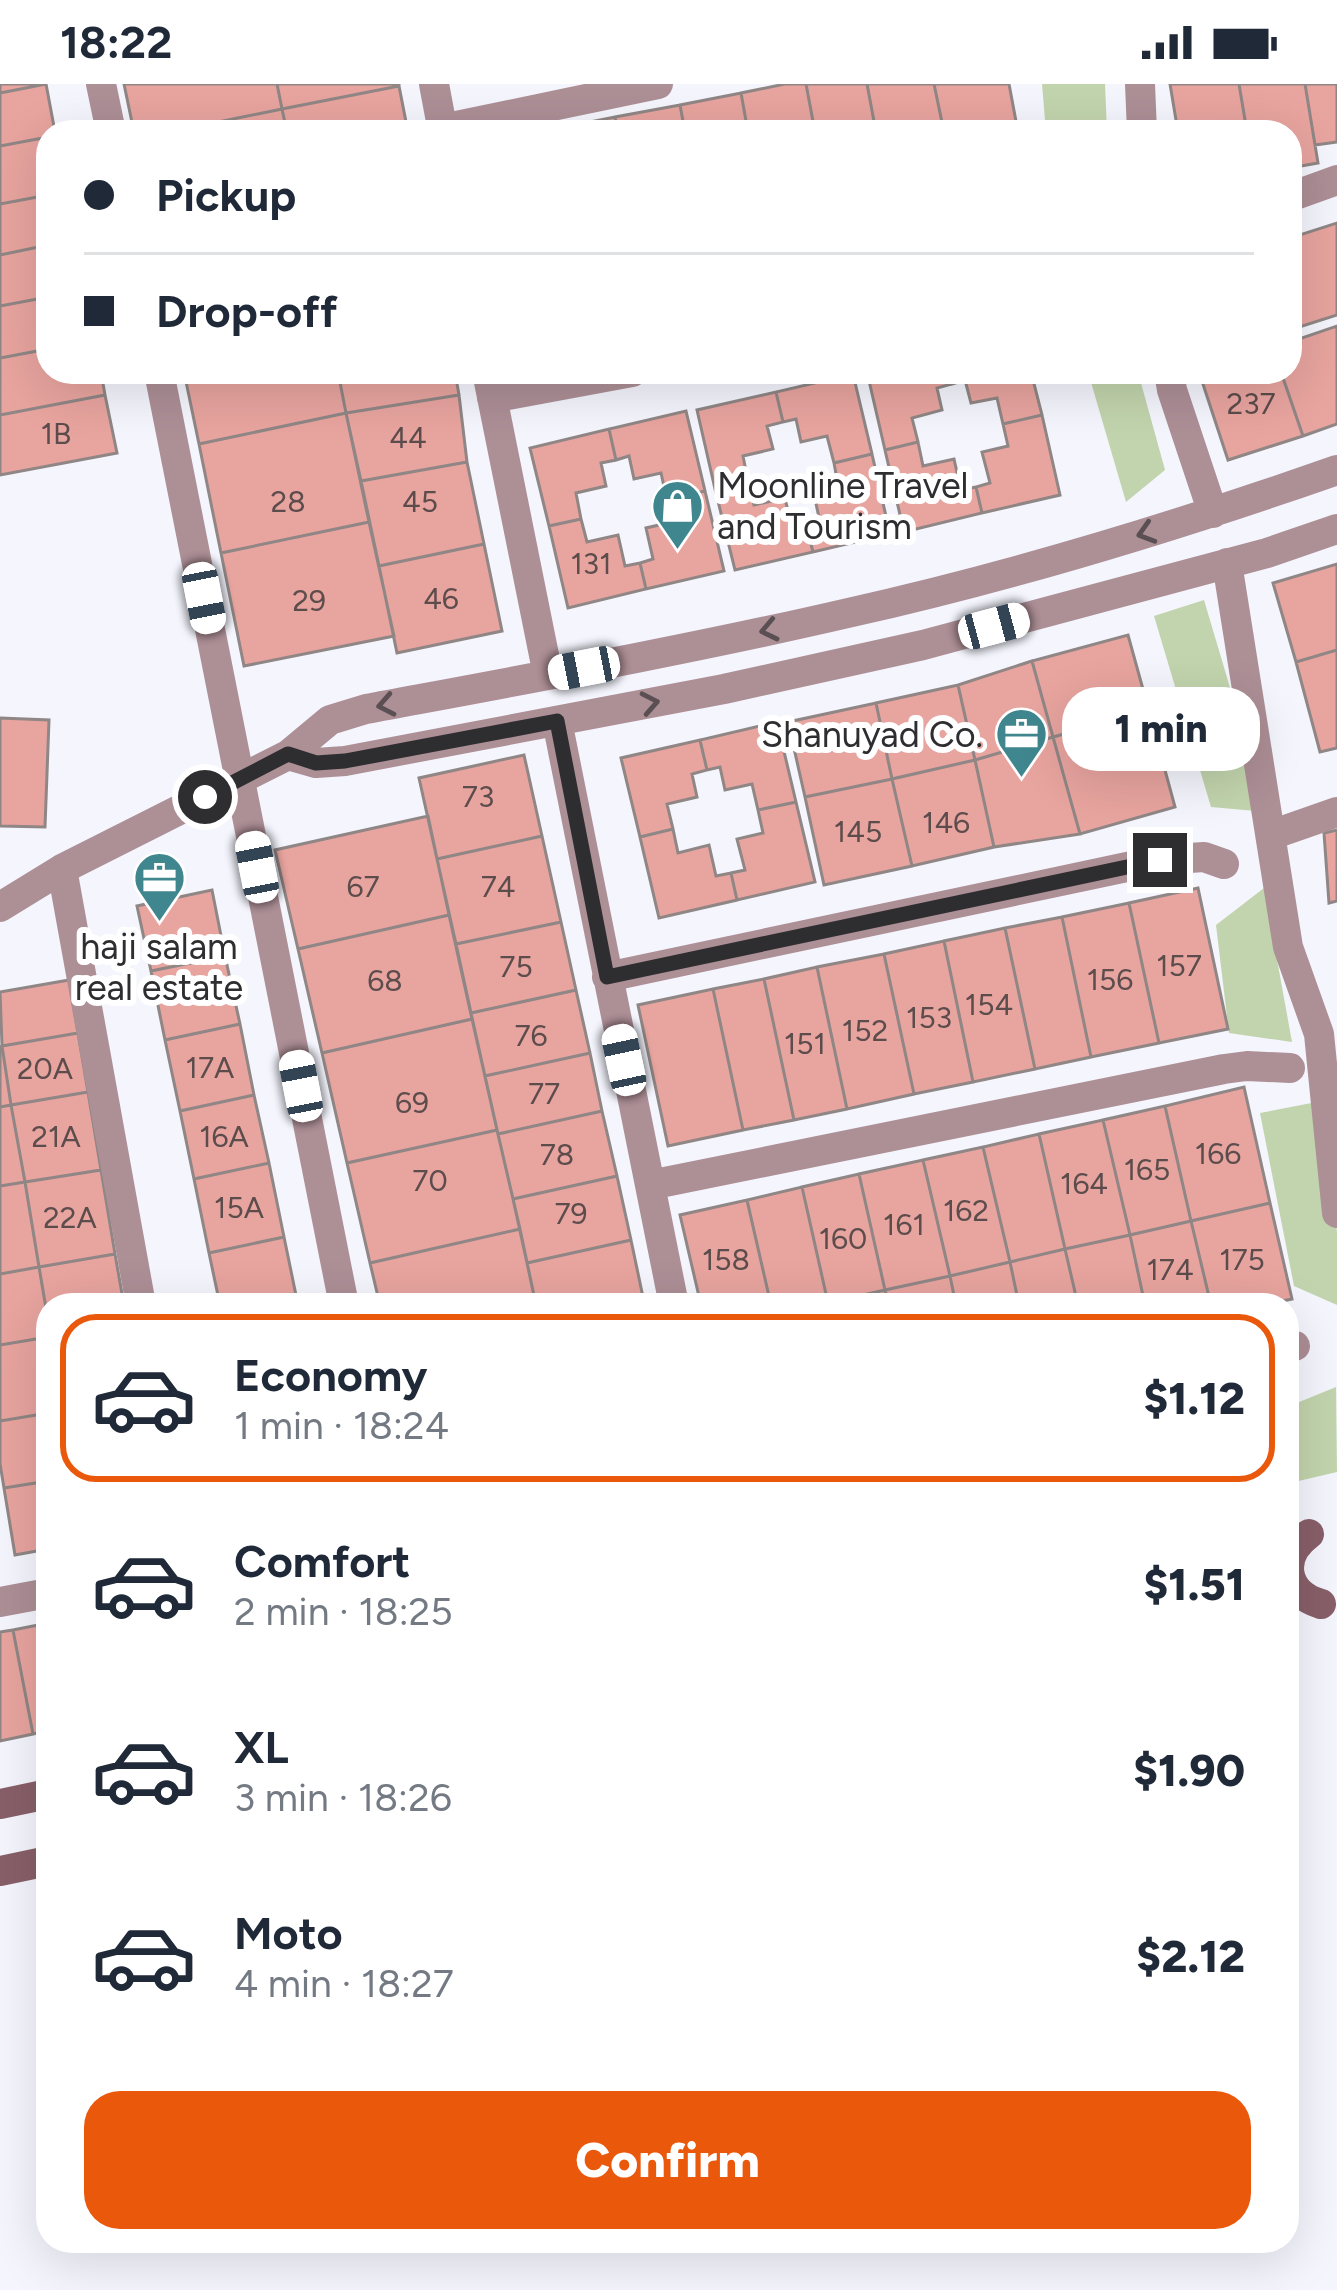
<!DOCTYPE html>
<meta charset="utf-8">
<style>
:root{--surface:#fff;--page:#f6f6f7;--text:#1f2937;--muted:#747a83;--line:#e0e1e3;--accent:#ea580c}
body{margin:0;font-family:Figtree,sans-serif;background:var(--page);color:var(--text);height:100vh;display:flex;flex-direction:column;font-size:45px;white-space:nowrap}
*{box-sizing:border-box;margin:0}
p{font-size:39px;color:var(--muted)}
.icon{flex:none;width:66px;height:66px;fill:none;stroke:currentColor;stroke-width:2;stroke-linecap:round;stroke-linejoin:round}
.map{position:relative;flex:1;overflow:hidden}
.sheet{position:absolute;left:36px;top:1209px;width:1263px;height:960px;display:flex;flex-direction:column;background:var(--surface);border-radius:36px;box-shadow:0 12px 48px #0002}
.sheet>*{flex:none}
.guide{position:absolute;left:36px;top:36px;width:1266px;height:264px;border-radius:36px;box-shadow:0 12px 48px #0002;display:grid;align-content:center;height:264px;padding:0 48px;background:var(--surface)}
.end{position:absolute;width:54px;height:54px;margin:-27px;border:15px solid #2e2e31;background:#fff;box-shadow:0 0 0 6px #fff}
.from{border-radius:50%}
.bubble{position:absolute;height:84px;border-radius:36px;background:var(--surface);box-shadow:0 12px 48px #0002;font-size:39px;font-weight:800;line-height:84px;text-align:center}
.car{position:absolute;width:36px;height:72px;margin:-36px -18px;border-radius:15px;box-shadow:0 0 9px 3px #0007;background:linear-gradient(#fff 24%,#345 0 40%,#fff 0 76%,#345 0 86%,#fff 0)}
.guide b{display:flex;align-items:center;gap:42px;height:114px;font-size:45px}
.guide b+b{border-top:3px solid var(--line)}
.guide i{width:30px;height:30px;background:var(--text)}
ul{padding:21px 0 0;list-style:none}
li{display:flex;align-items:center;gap:36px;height:168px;margin:0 24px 18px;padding:0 24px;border:6px solid transparent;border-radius:36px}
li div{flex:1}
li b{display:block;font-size:45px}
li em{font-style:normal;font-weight:800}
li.on{border-color:var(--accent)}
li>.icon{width:108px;height:108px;stroke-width:1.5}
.action{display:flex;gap:24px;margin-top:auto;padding:24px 48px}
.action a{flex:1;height:138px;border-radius:36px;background:var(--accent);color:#fff;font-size:48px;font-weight:800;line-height:138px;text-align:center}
.status{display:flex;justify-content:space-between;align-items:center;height:84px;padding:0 60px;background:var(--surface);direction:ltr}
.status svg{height:33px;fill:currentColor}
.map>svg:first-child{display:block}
</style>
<div class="status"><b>18:22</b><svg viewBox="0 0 49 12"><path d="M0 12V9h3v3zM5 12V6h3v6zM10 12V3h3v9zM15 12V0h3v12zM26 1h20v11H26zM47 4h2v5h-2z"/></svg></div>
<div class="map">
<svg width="1337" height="2206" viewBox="0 0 1337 2206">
<rect width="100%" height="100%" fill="#f4f5fd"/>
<!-- green -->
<path fill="#c2d4ad" d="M1042 0H1105L1107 48H1046Z
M1088 288H1138L1165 386 1126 418Z
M1204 516 1267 728 1211 723 1154 532Z
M1264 804 1292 958 1229 949 1216 841Z
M1322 1017 1337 1148V1221L1294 1202 1260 1029Z
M1336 1303 1337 1388 1290 1399 1287 1323Z"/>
<!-- building -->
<path fill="#e8a49f" stroke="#8f8685" stroke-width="3" d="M0 0H46L0 9Z
M46 0 55 48H48V53L0 62V9Z
M124 0H277L282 25 169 48H134Z
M277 0H399V2L282 25Z
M785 0H806L815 48H748L741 9Z
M806 0H867L876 48H815Z
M867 0H934L944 48H876Z
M934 0H1009L1018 48H944Z
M1170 0H1239L1247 48H1178Z
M1239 0H1305L1318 79 1290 84V48H1247Z
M1305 0H1337V58L1315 61Z
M399 2 408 48H287L282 25Z
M741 9 748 48H685L680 21Z
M680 21 685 48H618L615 33Z
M282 25 287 48H169Z
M615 33 618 48H556L555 45Z
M48 53V111L0 120V62Z
M48 111V161L0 171V120Z
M1337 139V231L1290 246V154Z
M48 161V213L0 222V171Z
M48 213V265L0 274V222Z
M1337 242V340L1303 352 1281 288H1290V258Z
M48 265V288H101L105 311 0 331V274Z
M184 288H338L346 329 199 360Z
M338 288H455L459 311 346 329Z
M867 288H950L952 300 937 304 942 326 912 334 918 358 885 366Z
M950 288H1031L1042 331 1003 340 997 314 971 319 965 296 952 300Z
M1199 288H1281L1303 352 1228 376Z
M853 290 872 370 834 379 827 352 801 358 796 335 783 338 776 308Z
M776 308 783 338 767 342 773 365 743 372 748 397 715 405 697 326Z
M105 311 117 369 0 391V331Z
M459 311 467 378 361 397 346 329Z
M686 327 705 407 667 416 661 389 634 395 629 372 616 376 609 345Z
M346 329 369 438 221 469 199 360Z
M1042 331 1060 411 982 429 976 403 990 399 982 368 1008 362 1003 340Z
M609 345 616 376 601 379 606 402 576 409 581 435 549 442 530 364Z
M918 358 923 382 954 375 961 406 976 403 982 429 904 448 885 366Z
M872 370 890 450 813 468 806 441 820 438 813 406 838 401 834 379Z
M467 378 484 460 379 482 361 397Z
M748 397 754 421 785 414 792 445 806 441 813 468 735 486 715 405Z
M705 407 724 487 646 505 640 479 653 475 646 444 672 438 667 416Z
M581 435 587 458 618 451 625 482 640 479 646 505 568 524 549 442Z
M369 438 394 552 244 582 221 469Z
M484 460 502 547 397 569 379 482Z
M1337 480V566L1296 578 1273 499Z
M1128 551 1149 627 1053 653 1032 577Z
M1337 566V664L1320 668 1296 578Z
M1032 577 1053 653 975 676 958 601Z
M958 601 975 676 892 695 876 619Z
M876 619 892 695 805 713 788 638Z
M1149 627 1175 723 1080 750 1053 653Z
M0 634 49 636 45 743 0 742Z
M777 638 796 718 758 726 752 700 725 706 720 683 707 686 700 656Z
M1053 653 1080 750 994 763 975 676Z
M700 656 707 686 692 690 697 713 667 720 673 745 640 753 621 674Z
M524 671 542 752 437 775 419 694Z
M975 676 994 763 912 782 892 695Z
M892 695 912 782 824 801 805 713Z
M796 718 815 798 737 816 731 789 745 786 737 755 763 749 758 726Z
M428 732 449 831 298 865 275 766Z
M673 745 678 769 709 761 716 792 731 789 737 816 659 834 640 753Z
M1337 746V817L1329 819 1324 749Z
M542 752 561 838 456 860 437 775Z
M1198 804 1228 945 1159 959 1129 819Z
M212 806 225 872 151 887 137 822Z
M1129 819 1159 959 1091 973 1062 833Z
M449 831 472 935 322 969 298 865Z
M1062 833 1091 973 1035 985 1005 844Z
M561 838 576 906 471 929 456 860Z
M1005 844 1035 985 973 998 944 857Z
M944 857 973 998 914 1010 884 870Z
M884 870 914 1010 847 1025 817 883Z
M225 872 240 940 165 956 151 887Z
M817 883 847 1025 794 1036 764 895Z
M764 895 794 1036 743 1046 713 905Z
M69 896 78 949 2 962 0 908Z
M713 905 743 1046 668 1062 638 921Z
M576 906 590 969 485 992 471 929Z
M472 935 497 1046 347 1079 322 969Z
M240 940 254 1011 180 1027 165 956Z
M78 949 88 1008 11 1021 2 962Z
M2 962 11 1021 0 1023V963Z
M590 969 602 1027 498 1050 485 992Z
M1244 1003 1270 1119 1191 1137 1165 1022Z
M88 1008 101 1086 25 1098 11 1021Z
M254 1011 269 1079 194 1095 180 1027Z
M11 1021 25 1098 0 1102V1023Z
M1165 1022 1191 1137 1130 1151 1103 1036Z
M602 1027 617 1092 513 1115 498 1050Z
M1103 1036 1130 1151 1065 1165 1039 1050Z
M497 1046 520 1145 370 1179 347 1079Z
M1039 1050 1065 1165 1010 1178 983 1063Z
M983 1063 1010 1178 950 1192 923 1076Z
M923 1076 950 1192 885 1206 859 1090Z
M269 1079 284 1153 209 1169 194 1095Z
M101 1086 115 1170 39 1183 25 1098Z
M859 1090 885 1206 828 1219 802 1103Z
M617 1092 631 1156 527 1179 513 1115Z
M25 1098 39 1183 0 1190V1102Z
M802 1103 828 1219 771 1221 747 1116Z
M747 1116 771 1221H701L680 1131Z
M1270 1119 1292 1215 1263 1221H1211L1191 1137Z
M1191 1137 1211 1221H1145L1130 1151Z
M520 1145 536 1221H380L370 1179Z
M1130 1151 1145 1221H1078L1065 1165Z
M284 1153 298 1221H220L209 1169Z
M631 1156 644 1218 633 1221H536L527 1179Z
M1065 1165 1078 1221H1019L1010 1178Z
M115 1170 124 1221H48V1236L39 1183Z
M1010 1178 1019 1221H956L950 1192Z
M39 1183 48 1236V1253L0 1261V1190Z
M950 1192 956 1221H889L885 1206Z
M885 1206 889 1221H828V1219Z
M48 1253V1329L0 1337V1261Z
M48 1329V1397L4 1404 0 1380V1337Z
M48 1397V1465L15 1471 4 1404Z
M48 1539V1647L33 1650 13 1546Z
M13 1546 33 1650 0 1657V1548Z"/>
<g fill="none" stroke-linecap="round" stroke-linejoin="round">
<!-- street -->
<path stroke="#ad8f96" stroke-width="30" d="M101 0 111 48
M434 0 443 48
M1140 0 1142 48
M442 45 658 0
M1290 113 1337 96
M159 288 344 1221
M487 288 548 591
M1169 288 1172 306 1213 429
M492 314 632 288
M1227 479 1288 863 1319 950 1337 1129
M557 637 674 1221
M288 671 316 679 345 677 724 605 923 561 1267 469 1337 445
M1271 751 1337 728
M62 785 141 1221
M0 823 62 785 288 671 330 636 366 625C527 595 688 566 848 529 1014 492 1177 442 1337 386
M607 893 1160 776 1204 773 1224 780
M650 1101 1224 985 1247 982 1290 984
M1287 1261 1295 1262
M0 1518 48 1509"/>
<!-- secondary -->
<path stroke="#885f69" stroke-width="30" d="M1309 1450C1278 1473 1284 1509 1321 1520
M0 1720 48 1710
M0 1787 48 1777"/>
</g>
<!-- one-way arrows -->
<defs><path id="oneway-chevron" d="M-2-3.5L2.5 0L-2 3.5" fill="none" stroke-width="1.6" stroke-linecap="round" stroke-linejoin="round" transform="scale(3)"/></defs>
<g stroke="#5a5054">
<use href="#oneway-chevron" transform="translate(1146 449) rotate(163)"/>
<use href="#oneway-chevron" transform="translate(769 546) rotate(168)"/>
<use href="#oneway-chevron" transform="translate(650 619) rotate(-11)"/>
<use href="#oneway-chevron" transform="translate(386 621) rotate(169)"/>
</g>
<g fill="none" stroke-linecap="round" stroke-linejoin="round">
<!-- route -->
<path stroke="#2e2e31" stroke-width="15" d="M205 713 288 670 316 679 345 677 557 637 607 893 1160 776"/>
</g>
<!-- icons -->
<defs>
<symbol id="shop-pin" viewBox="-11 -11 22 30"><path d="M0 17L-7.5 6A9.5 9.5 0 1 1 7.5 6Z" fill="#3f868e" stroke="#fff"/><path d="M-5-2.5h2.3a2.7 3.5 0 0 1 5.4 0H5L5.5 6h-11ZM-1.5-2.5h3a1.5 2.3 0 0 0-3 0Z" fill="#fff"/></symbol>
<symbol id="office-pin" viewBox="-11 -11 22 30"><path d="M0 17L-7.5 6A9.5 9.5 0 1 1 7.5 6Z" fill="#3f868e" stroke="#fff"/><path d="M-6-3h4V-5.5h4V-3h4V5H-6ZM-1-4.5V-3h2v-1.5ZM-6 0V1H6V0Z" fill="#fff"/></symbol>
</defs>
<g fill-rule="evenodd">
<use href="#shop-pin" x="648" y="392" width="59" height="81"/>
<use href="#office-pin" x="992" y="620" width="59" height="81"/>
<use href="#office-pin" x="130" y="764" width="59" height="81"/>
</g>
<g text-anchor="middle" stroke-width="12" stroke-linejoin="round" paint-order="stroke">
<!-- number labels -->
<g font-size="30" fill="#5c4c4c">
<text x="1251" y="330">237</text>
<text x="56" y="360">1B</text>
<text x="408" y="364">44</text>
<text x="288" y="428">28</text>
<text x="420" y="428">45</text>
<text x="591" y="490">131</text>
<text x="441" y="525">46</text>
<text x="309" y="527">29</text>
<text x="478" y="723">73</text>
<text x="946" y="749">146</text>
<text x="858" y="758">145</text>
<text x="363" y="813">67</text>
<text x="498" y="813">74</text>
<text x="1179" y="892">157</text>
<text x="516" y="893">75</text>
<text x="1110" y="906">156</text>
<text x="385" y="907">68</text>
<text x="989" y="931">154</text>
<text x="929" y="944">153</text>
<text x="865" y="957">152</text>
<text x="531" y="962">76</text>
<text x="805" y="970">151</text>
<text x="210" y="994">17A</text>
<text x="45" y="995">20A</text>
<text x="544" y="1020">77</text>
<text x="412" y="1029">69</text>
<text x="56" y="1063">21A</text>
<text x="224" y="1063">16A</text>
<text x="1218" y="1080">166</text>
<text x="557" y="1081">78</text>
<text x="1147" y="1096">165</text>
<text x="430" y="1107">70</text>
<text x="1084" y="1110">164</text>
<text x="239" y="1134">15A</text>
<text x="966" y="1137">162</text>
<text x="571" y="1140">79</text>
<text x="70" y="1144">22A</text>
<text x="904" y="1151">161</text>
<text x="843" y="1165">160</text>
<text x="726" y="1186">158</text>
<text x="1242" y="1186">175</text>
<text x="1170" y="1196">174</text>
</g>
<!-- poi labels -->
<g font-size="36" fill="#2e2e31" stroke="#fff" text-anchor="start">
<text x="717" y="414">Moonline Travel<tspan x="717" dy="41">and Tourism</tspan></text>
<text x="983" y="663" text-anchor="end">Shanuyad Co.</text>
<text x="159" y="875" text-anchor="middle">haji salam<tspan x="159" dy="41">real estate</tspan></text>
</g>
</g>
</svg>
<i class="end from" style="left:205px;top:713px"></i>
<i class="end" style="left:1160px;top:776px"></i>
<div class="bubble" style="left:1062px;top:603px;width:198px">1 min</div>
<i class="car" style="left:204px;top:514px;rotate:169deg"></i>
<i class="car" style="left:994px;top:542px;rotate:75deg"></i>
<i class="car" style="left:584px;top:584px;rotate:259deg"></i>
<i class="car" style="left:257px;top:783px;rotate:349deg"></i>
<i class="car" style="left:624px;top:976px;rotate:348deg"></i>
<i class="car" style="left:301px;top:1002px;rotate:349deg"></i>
<div class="guide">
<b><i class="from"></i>Pickup</b>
<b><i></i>Drop-off</b>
</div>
<section class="sheet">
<ul>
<li class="on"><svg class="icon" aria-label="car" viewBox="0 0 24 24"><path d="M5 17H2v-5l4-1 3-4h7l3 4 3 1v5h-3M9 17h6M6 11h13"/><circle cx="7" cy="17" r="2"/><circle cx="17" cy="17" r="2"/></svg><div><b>Economy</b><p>1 min · 18:24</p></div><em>$1.12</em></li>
<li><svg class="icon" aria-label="car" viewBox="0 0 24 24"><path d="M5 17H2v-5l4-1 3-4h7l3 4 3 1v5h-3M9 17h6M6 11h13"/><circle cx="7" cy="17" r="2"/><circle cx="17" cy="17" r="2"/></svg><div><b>Comfort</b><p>2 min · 18:25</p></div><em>$1.51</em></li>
<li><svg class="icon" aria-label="car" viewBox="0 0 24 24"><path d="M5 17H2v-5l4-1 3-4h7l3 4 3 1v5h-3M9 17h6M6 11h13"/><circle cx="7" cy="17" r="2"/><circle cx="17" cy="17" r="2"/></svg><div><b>XL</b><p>3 min · 18:26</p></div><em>$1.90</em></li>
<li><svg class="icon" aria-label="car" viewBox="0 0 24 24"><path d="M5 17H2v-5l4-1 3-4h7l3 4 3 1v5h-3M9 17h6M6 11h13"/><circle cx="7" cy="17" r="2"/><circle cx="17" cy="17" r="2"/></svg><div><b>Moto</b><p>4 min · 18:27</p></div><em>$2.12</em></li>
</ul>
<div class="action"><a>Confirm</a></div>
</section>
</div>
